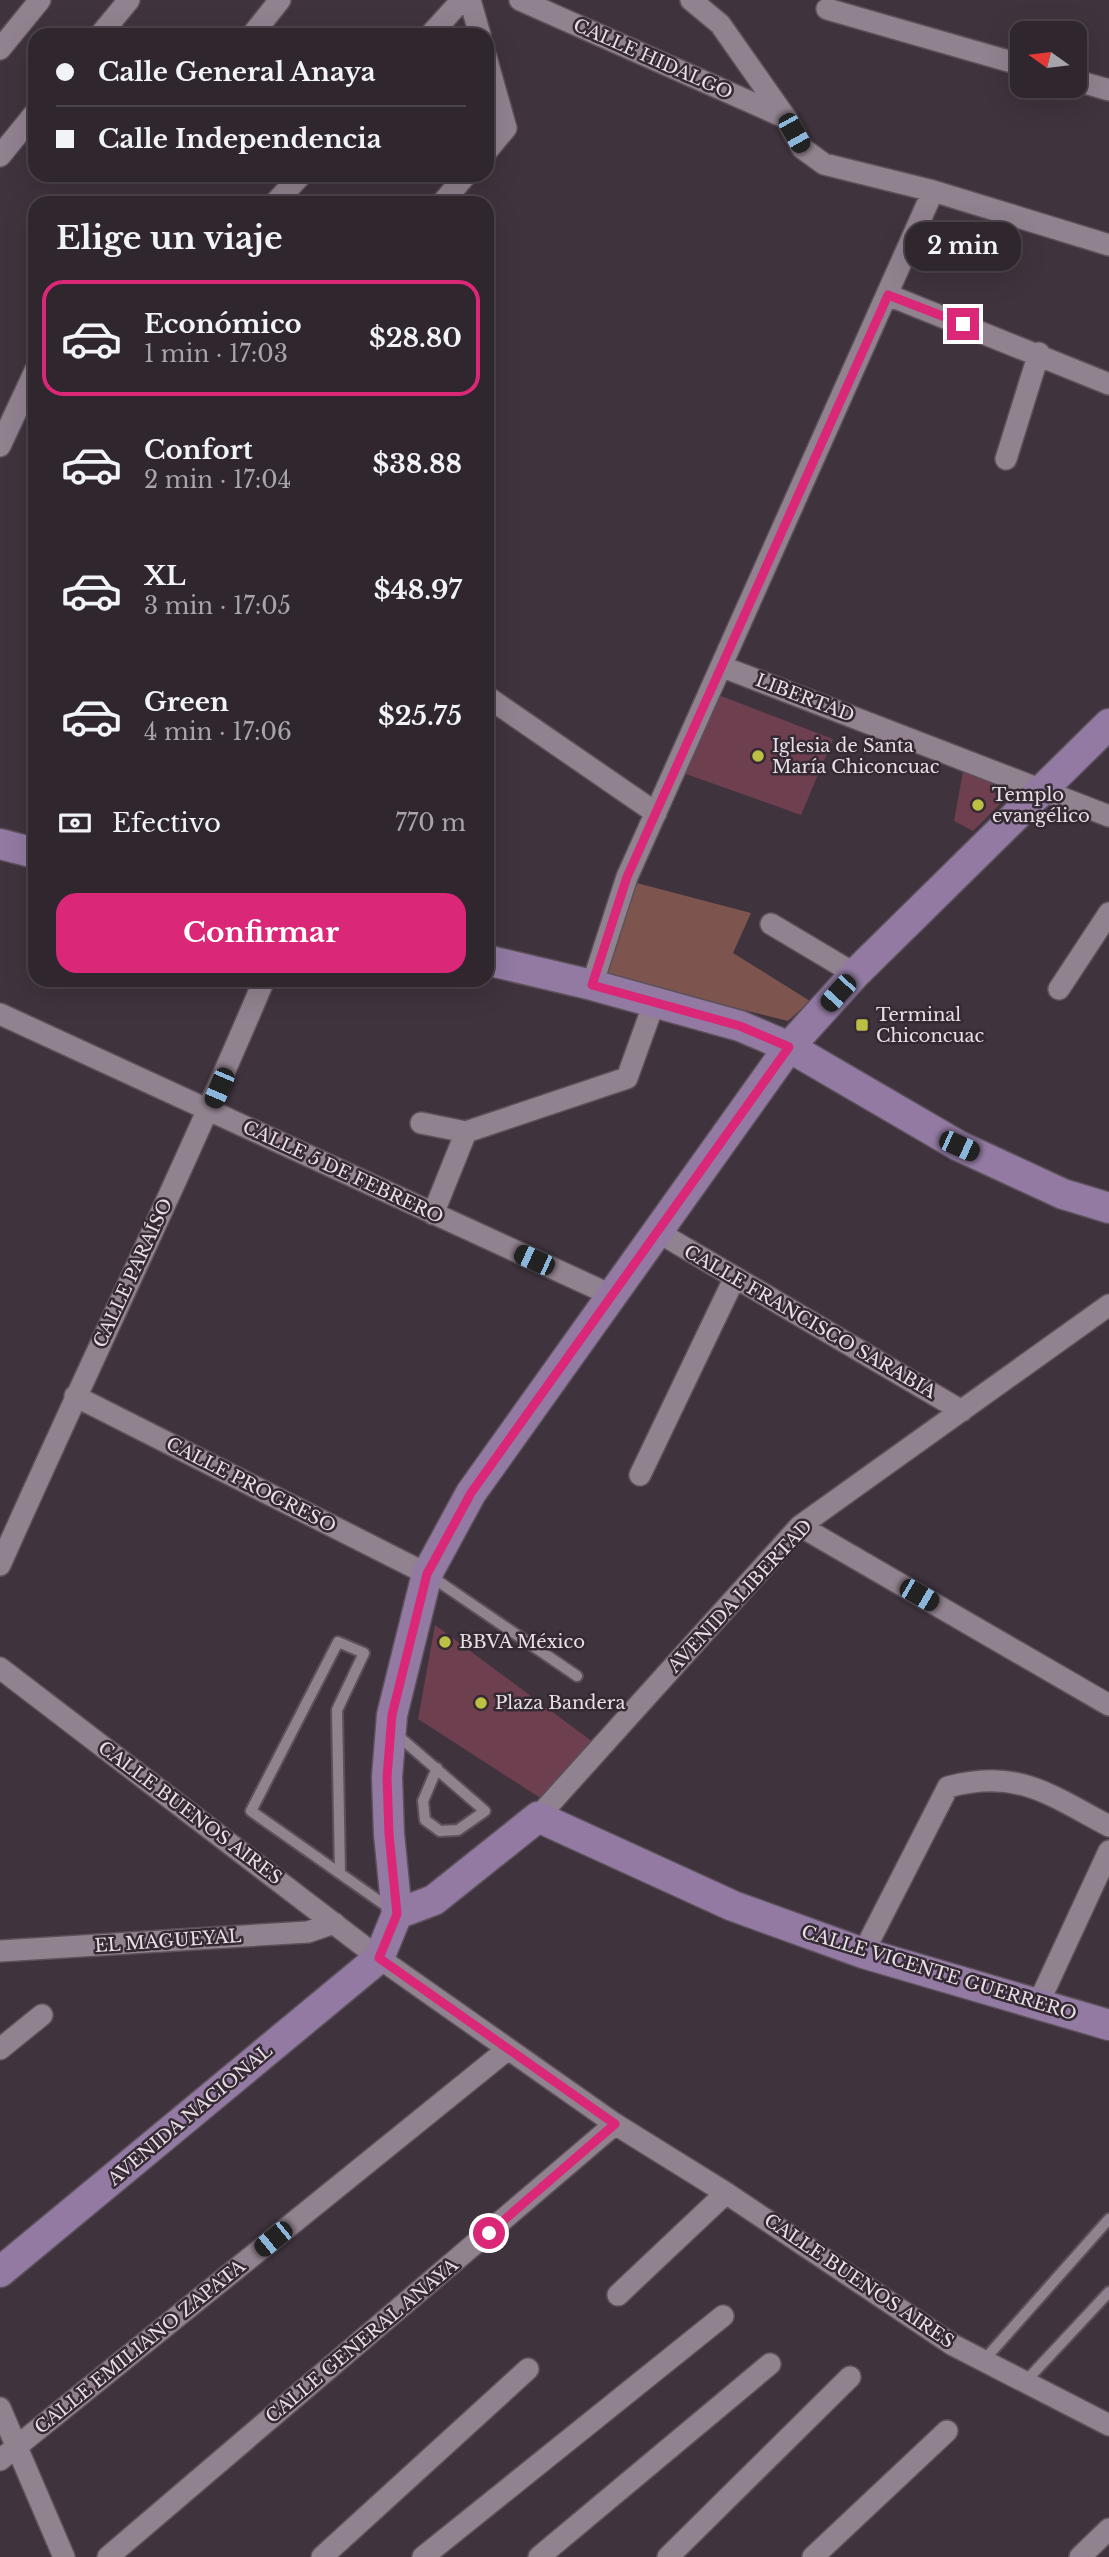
<!DOCTYPE html>
<html lang="es">
<meta charset="utf-8">
<style>
:root{--surface:#2f262e;--page:#372e36;--text:#f1f3f6;--muted:#a7a5aa;--line:#4a434a;--accent:#db2777}
body{margin:0;font-family:"Libre Baskerville",serif;background:var(--page);color:var(--text);height:100vh;display:flex;flex-direction:column;font-size:26px;white-space:nowrap}
*{box-sizing:border-box;margin:0}
p{font-size:23px;color:var(--muted)}
.icon{flex:none;width:38px;height:38px;fill:none;stroke:currentColor;stroke-width:2;stroke-linecap:round;stroke-linejoin:round}
.map{position:relative;flex:1;overflow:hidden}
.side{position:absolute;left:28px;top:196px;width:466px;height:791px;display:flex;flex-direction:column;background:var(--surface);border-radius:21px;box-shadow:0 7px 28px #0002,0 0 0 2px var(--line)}
.side>*{flex:none}
.banner{position:absolute;left:28px;top:28px;width:466px;height:154px;border-radius:21px;box-shadow:0 7px 28px #0002,0 0 0 2px var(--line);display:grid;align-content:center;height:154px;padding:0 28px;background:var(--surface)}
.needle{width:46px;rotate:284deg}
.buttons{position:absolute;left:1010px;top:21px;display:grid;gap:14px}
.buttons a{display:grid;place-items:center;width:77px;height:77px;border-radius:14px;background:var(--surface);box-shadow:0 7px 28px #0002,0 0 0 2px var(--line);font-size:35px}
.end{position:absolute;width:32px;height:32px;margin:-16px;border:9px solid #db2777;background:#fff;box-shadow:0 0 0 4px #fff}
.from{border-radius:50%}
.bubble{position:absolute;height:49px;border-radius:21px;background:var(--surface);box-shadow:0 7px 28px #0002,0 0 0 2px var(--line);font-size:23px;font-weight:700;line-height:49px;text-align:center}
.car{position:absolute;width:21px;height:42px;margin:-21px -10px;border-radius:9px;box-shadow:0 0 5px 2px #0007;background:linear-gradient(#222 24%,#8ab4d8 0 40%,#222 0 76%,#8ab4d8 0 86%,#222 0)}
.banner b{display:flex;align-items:center;gap:24px;height:66px;font-size:26px}
.banner b+b{border-top:2px solid var(--line)}
.banner i{width:18px;height:18px;background:var(--text)}
ul{padding:0;list-style:none}
li{display:flex;align-items:center;gap:21px;height:116px;margin:0 14px 10px;padding:0 14px;border:4px solid transparent;border-radius:21px}
li div{flex:1}
li b{display:block;font-size:26px}
li em{font-style:normal;font-weight:700}
li.current{border-color:var(--accent)}
li>.icon{width:63px;height:63px;stroke-width:1.5}
h2{padding:0 28px;font-size:32px;line-height:84px}
.pay{display:flex;align-items:center;gap:18px;height:77px;padding:0 28px;font-size:26px}
.pay p{margin-inline-start:auto}
.button{display:flex;gap:14px;margin-top:auto;padding:14px 28px}
.button a{flex:1;height:80px;border-radius:21px;background:var(--accent);color:#fff;font-size:28px;font-weight:700;line-height:80px;text-align:center}
.map>svg:first-child{display:block}
</style>
<div class="map">
<svg width="1109" height="2557" viewBox="0 0 1109 2557">
<rect width="100%" height="100%" fill="#3f333e"/>
<!-- green -->
<path fill="#7e544f" d="M633 882 751 913 733 953 810 1001 788 1021 601 974Z"/>
<!-- building -->
<path fill="#6d3f4f" d="M716 694 833 739 801 815 683 773Z
M964 766 1015 789 973 831 954 821Z
M435 1625 597 1745 545 1801 418 1719Z"/>
<g fill="none" stroke-linecap="round" stroke-linejoin="round">
<defs>
<path id="lane" d="M429 1575 577 1676
M396 1734 485 1811 458 1830 440 1831 425 1820 423 1801 437 1768
M340 1873 337 1710 364 1653 338 1642 251 1811 392 1910
M985 2359 1109 2219
M1024 2383 1109 2292"/>
<path id="street" d="M470 0 480 35
M520 0 784 117
M691 0 720 24 786 118 802 148 824 164 933 191 1109 245
M827 9 1022 65
M100 35 129 0
M252 35 280 0
M430 35 462 0
M0 49 40 0
M486 57 506 128 486 152
M1074 80 1109 90
M0 156 35 113
M275 203 301 175
M442 203 466 175
M888 295 1109 384
M0 446 35 371
M1006 459 1039 353
M723 667 1109 816
M486 696 656 813
M771 924 855 974
M592 985 627 877 933 191
M1059 989 1109 913
M0 1014 611 1295
M421 1123 466 1132
M433 1214 466 1132 627 1078 654 1003
M658 1232 962 1411
M75 1396 427 1574
M640 1475 735 1277
M800 1526 1109 1705
M0 1565C87 1369 181 1177 264 980
M0 1668 379 1958 615 2124 726 2193 953 2345 1109 2425
M538 1817 800 1526 1109 1305
M0 1951 308 1932 334 1923
M863 1953 948 1787C1018 1768 1050 1795 1109 1826
M1038 2004 1109 1851
M0 2049 42 2015
M618 2295 726 2193
M0 2408 64 2557
M0 2460 508 2049
M108 2557 615 2124
M322 2557 528 2369
M423 2557 723 2316
M539 2557 770 2364
M668 2557 850 2377
M813 2557 947 2431
M1080 2557 1109 2529"/>
<path id="secondary" d="M0 844 35 853
M486 960 592 985 740 1026 789 1047 959 1146 1063 1194 1109 1208
M397 1914 434 1900 538 1817 733 1906 863 1953 1109 2025
M0 2272 379 1958 397 1914 389 1834 387 1777 392 1715 427 1574 471 1493 789 1047 855 974 1109 724"/>
</defs>
<!-- lane casing -->
<use href="#lane" stroke="#5c515a" stroke-width="14"/>
<!-- street casing -->
<use href="#street" stroke="#5c515a" stroke-width="24"/>
<!-- secondary casing -->
<use href="#secondary" stroke="#5c515a" stroke-width="33"/>
<!-- lane -->
<use href="#lane" stroke="#91828f" stroke-width="10"/>
<!-- street -->
<use href="#street" stroke="#91828f" stroke-width="21"/>
<!-- secondary -->
<use href="#secondary" stroke="#927aa2" stroke-width="30"/>
</g>
<g fill="none" stroke-linecap="round" stroke-linejoin="round">
<!-- route -->
<path stroke="#db2777" stroke-width="9" d="M489 2233 615 2124 379 1958 397 1914 389 1834 387 1777 392 1715 427 1574 471 1493 789 1047 740 1026 592 985 627 877 888 295 963 324"/>
</g>
<!-- markers -->
<g fill="#bbc045" stroke="#352933" stroke-width="2.5">
<circle cx="758" cy="756" r="7"/>
<circle cx="978" cy="805" r="7"/>
<rect x="855" y="1018" width="14" height="14" rx="3.5"/>
<circle cx="445" cy="1642" r="7"/>
<circle cx="481" cy="1703" r="7"/>
</g>
<g text-anchor="middle" stroke-width="5" stroke-linejoin="round" paint-order="stroke">
<!-- street labels -->
<g font-size="18" fill="#e7dfe6" stroke="#352933">
<text transform="translate(653 59) rotate(24)" y="6">CALLE HIDALGO</text>
<text transform="translate(805 698) rotate(21)" y="6">LIBERTAD</text>
<text transform="translate(343 1172) rotate(25)" y="6">CALLE 5 DE FEBRERO</text>
<text transform="translate(133 1273) rotate(-65)" y="6">CALLE PARAÍSO</text>
<text transform="translate(810 1322) rotate(30)" y="6">CALLE FRANCISCO SARABIA</text>
<text transform="translate(251 1485) rotate(27)" y="6">CALLE PROGRESO</text>
<text transform="translate(740 1596) rotate(-47)" y="6">AVENIDA LIBERTAD</text>
<text transform="translate(190 1813) rotate(37)" y="6">CALLE BUENOS AIRES</text>
<text transform="translate(168 1941) rotate(-4)" y="6">EL MAGUEYAL</text>
<text transform="translate(939 1973) rotate(17)" y="6">CALLE VICENTE GUERRERO</text>
<text transform="translate(190 2115) rotate(-40)" y="6">AVENIDA NACIONAL</text>
<text transform="translate(859 2281) rotate(34)" y="6">CALLE BUENOS AIRES</text>
<text transform="translate(362 2341) rotate(-40)" y="6">CALLE GENERAL ANAYA</text>
<text transform="translate(140 2347) rotate(-39)" y="6">CALLE EMILIANO ZAPATA</text>
</g>
<!-- poi labels -->
<g font-size="18" fill="#e7dfe6" stroke="#352933" text-anchor="start">
<text x="772" y="752">Iglesia de Santa<tspan x="772" dy="21">María Chiconcuac</tspan></text>
<text x="992" y="801">Templo<tspan x="992" dy="21">evangélico</tspan></text>
<text x="876" y="1021">Terminal<tspan x="876" dy="21">Chiconcuac</tspan></text>
<text x="459" y="1648">BBVA México</text>
<text x="495" y="1709">Plaza Bandera</text>
</g>
</g>
</svg>
<div class="buttons">
<a><svg class="needle" viewBox="-14 -14 28 28"><path d="M0-13l5 13h-10z" fill="#e53935"/><path d="M0 13l5-13h-10z" fill="#a7a5aa"/></svg></a>
</div>
<i class="end from" style="left:489px;top:2233px"></i>
<i class="end" style="left:963px;top:324px"></i>
<div class="bubble" style="left:905px;top:222px;width:116px">2 min</div>
<i class="car" style="left:794px;top:133px;rotate:151deg"></i>
<i class="car" style="left:838px;top:993px;rotate:222deg"></i>
<i class="car" style="left:219px;top:1088px;rotate:203deg"></i>
<i class="car" style="left:959px;top:1146px;rotate:114deg"></i>
<i class="car" style="left:534px;top:1260px;rotate:294deg"></i>
<i class="car" style="left:919px;top:1595px;rotate:120deg"></i>
<i class="car" style="left:273px;top:2239px;rotate:231deg"></i>
<div class="banner">
<b><i class="from"></i>Calle General Anaya</b>
<b><i></i>Calle Independencia</b>
</div>
<section class="side">
<h2>Elige un viaje</h2>
<ul>
<li class="current"><svg class="icon" aria-label="car" viewBox="0 0 24 24"><path d="M5 17H2v-5l4-1 3-4h7l3 4 3 1v5h-3M9 17h6M6 11h13"/><circle cx="7" cy="17" r="2"/><circle cx="17" cy="17" r="2"/></svg><div><b>Económico</b><p>1 min · 17:03</p></div><em>$28.80</em></li>
<li><svg class="icon" aria-label="car" viewBox="0 0 24 24"><path d="M5 17H2v-5l4-1 3-4h7l3 4 3 1v5h-3M9 17h6M6 11h13"/><circle cx="7" cy="17" r="2"/><circle cx="17" cy="17" r="2"/></svg><div><b>Confort</b><p>2 min · 17:04</p></div><em>$38.88</em></li>
<li><svg class="icon" aria-label="car" viewBox="0 0 24 24"><path d="M5 17H2v-5l4-1 3-4h7l3 4 3 1v5h-3M9 17h6M6 11h13"/><circle cx="7" cy="17" r="2"/><circle cx="17" cy="17" r="2"/></svg><div><b>XL</b><p>3 min · 17:05</p></div><em>$48.97</em></li>
<li><svg class="icon" aria-label="car" viewBox="0 0 24 24"><path d="M5 17H2v-5l4-1 3-4h7l3 4 3 1v5h-3M9 17h6M6 11h13"/><circle cx="7" cy="17" r="2"/><circle cx="17" cy="17" r="2"/></svg><div><b>Green</b><p>4 min · 17:06</p></div><em>$25.75</em></li>
</ul>
<div class="pay"><svg class="icon" aria-label="cash" viewBox="0 0 24 24"><path d="M3 7h18v10H3z"/><circle cx="12" cy="12" r="2"/></svg>Efectivo<p>770 m</p></div>
<div class="button"><a>Confirmar</a></div>
</section>
</div>
